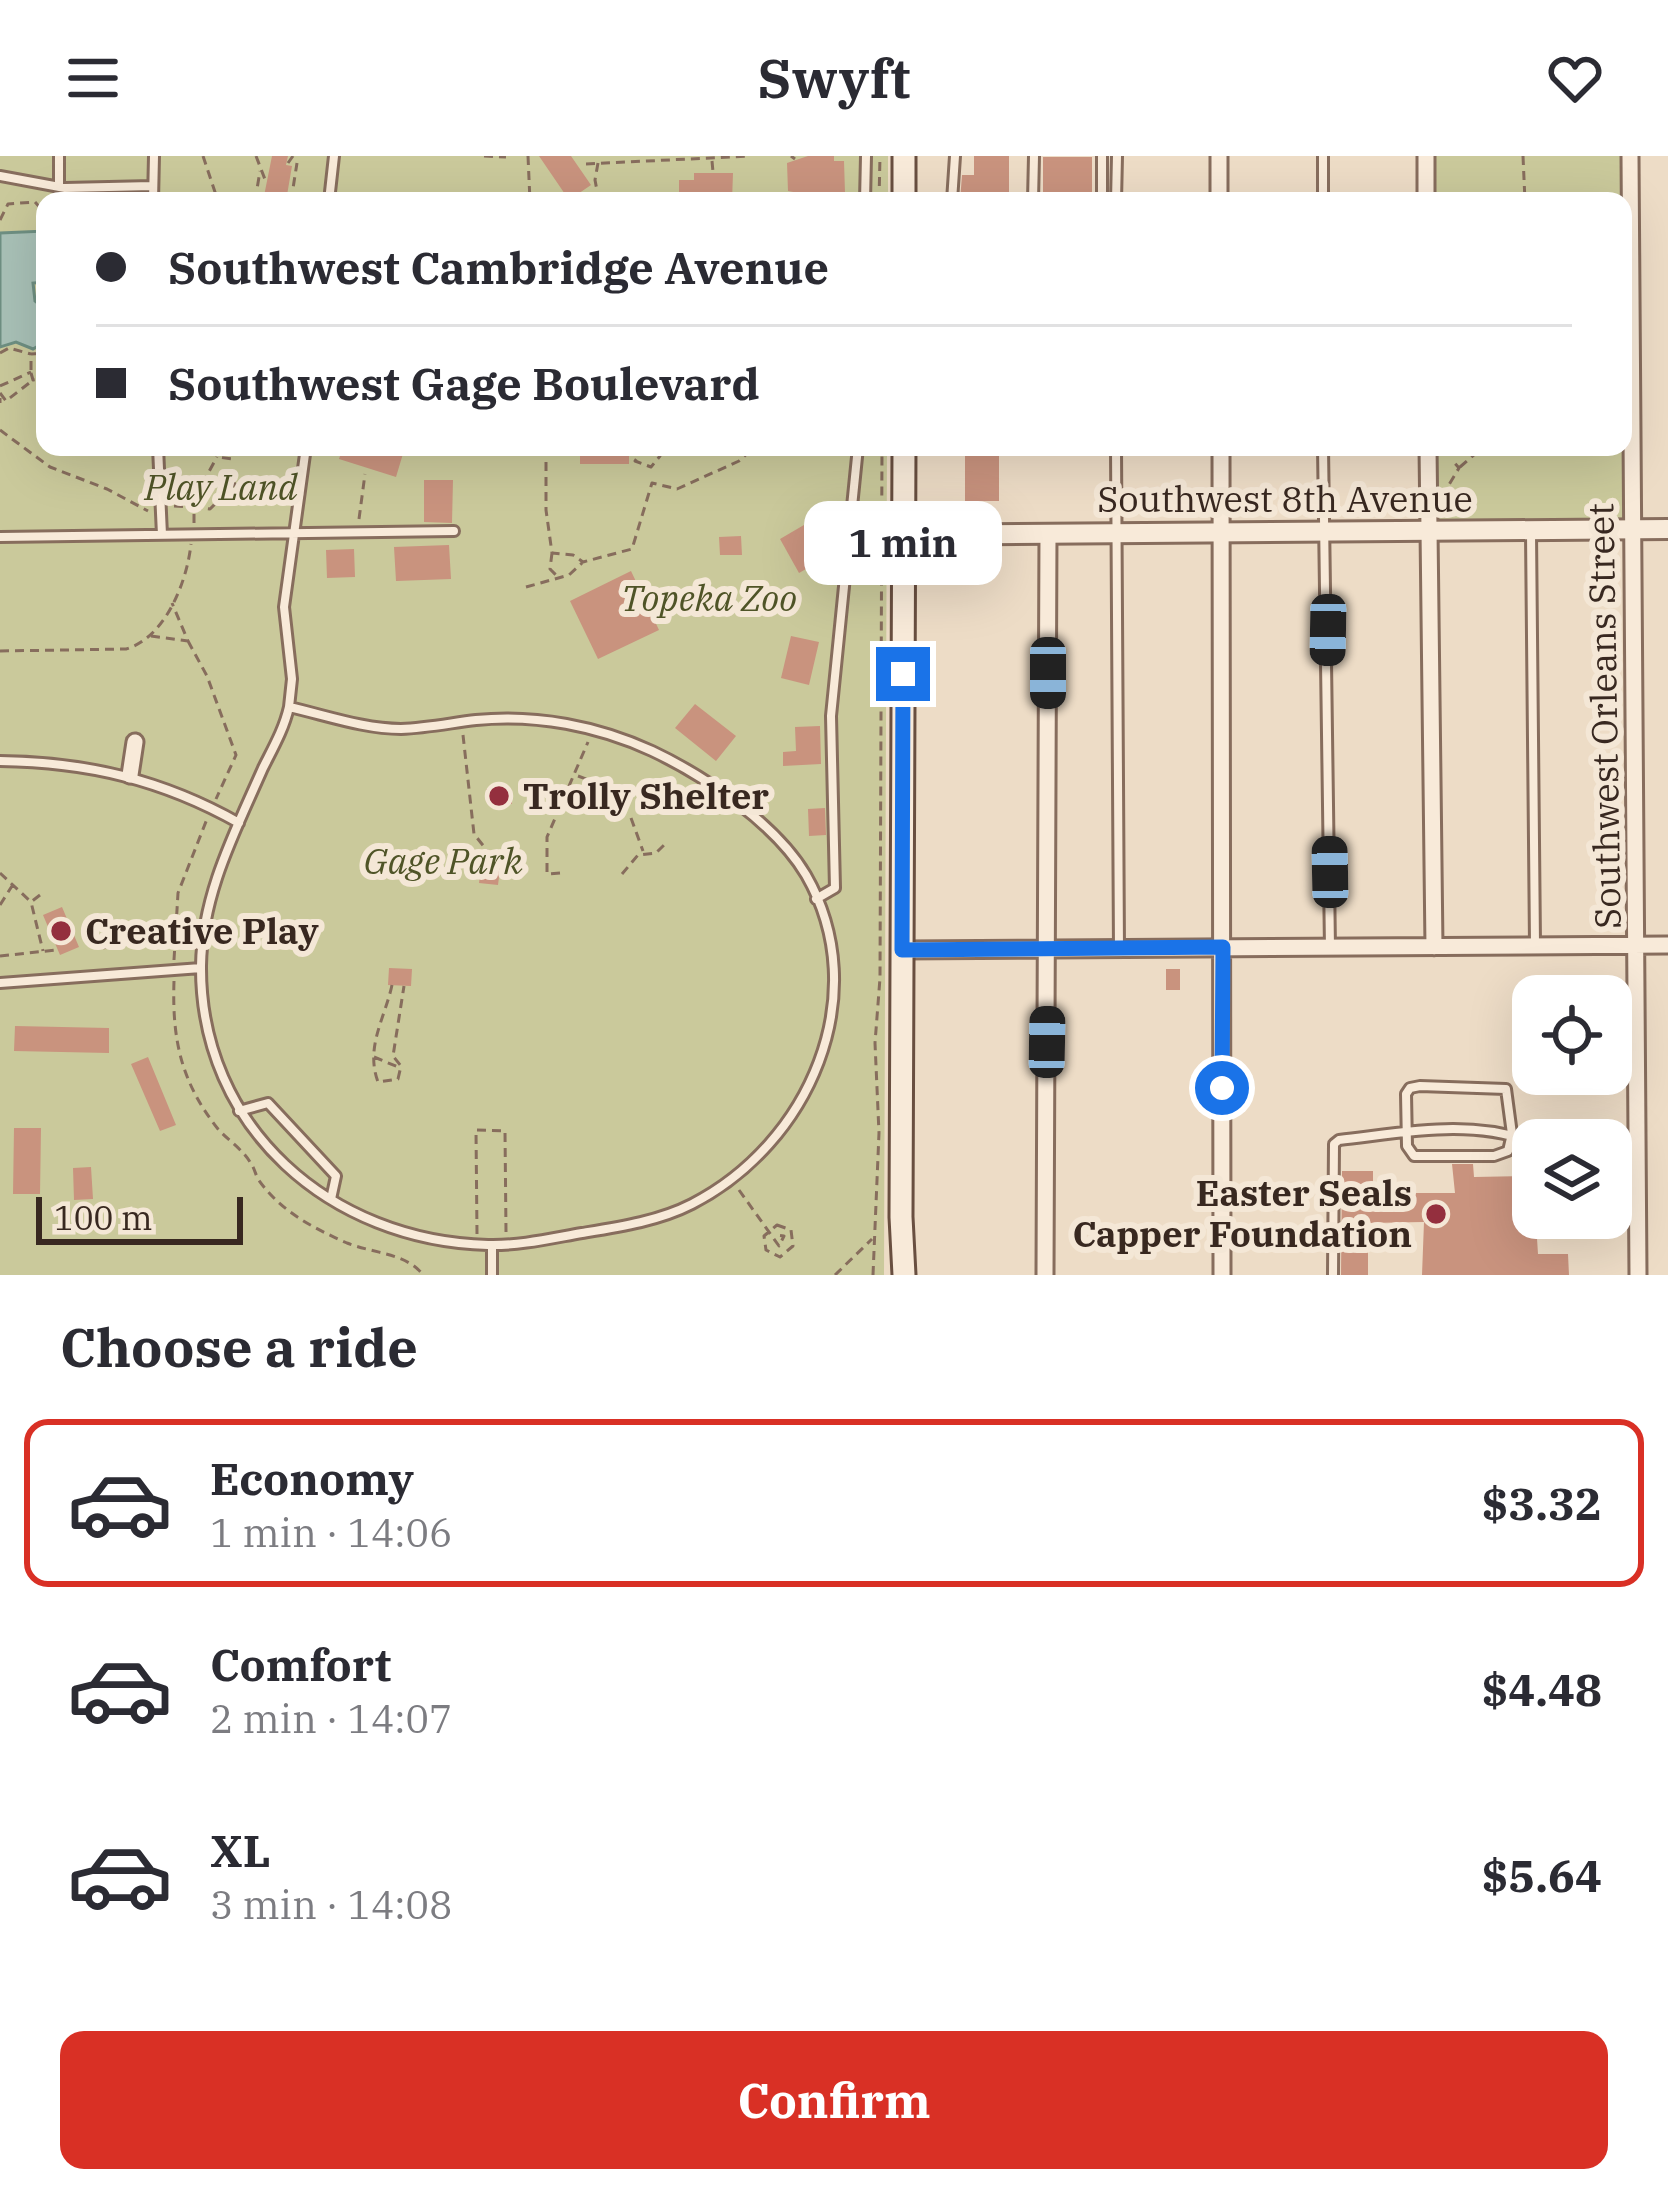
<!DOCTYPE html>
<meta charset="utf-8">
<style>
:root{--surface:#fff;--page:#f7f7f7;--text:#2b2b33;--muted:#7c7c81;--line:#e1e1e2;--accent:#d93025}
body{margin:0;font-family:"IBM Plex Serif",serif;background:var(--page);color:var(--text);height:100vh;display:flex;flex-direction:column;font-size:45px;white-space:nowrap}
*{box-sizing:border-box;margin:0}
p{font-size:39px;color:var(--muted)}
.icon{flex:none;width:66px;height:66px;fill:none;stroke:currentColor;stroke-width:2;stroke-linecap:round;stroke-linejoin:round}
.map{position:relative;height:1119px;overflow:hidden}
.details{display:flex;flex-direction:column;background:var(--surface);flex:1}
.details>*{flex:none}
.top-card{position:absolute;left:36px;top:36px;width:1596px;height:264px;border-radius:24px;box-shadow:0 12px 48px #0002;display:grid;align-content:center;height:264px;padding:0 60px;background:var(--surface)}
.buttons{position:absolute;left:1512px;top:819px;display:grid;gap:24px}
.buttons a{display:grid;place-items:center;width:120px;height:120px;border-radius:24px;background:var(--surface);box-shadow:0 12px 48px #0002;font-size:60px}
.scale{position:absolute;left:36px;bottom:30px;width:207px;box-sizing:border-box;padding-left:12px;border:6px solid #382820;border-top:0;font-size:33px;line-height:42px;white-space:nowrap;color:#382820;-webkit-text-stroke:9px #f4e7d6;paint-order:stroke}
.end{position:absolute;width:54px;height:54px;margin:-27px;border:15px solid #1a73e8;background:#fff;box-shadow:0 0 0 6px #fff}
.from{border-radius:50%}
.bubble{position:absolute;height:84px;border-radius:24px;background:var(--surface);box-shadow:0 12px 48px #0002;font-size:39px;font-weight:700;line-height:84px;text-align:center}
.car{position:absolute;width:36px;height:72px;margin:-36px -18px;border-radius:15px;box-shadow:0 0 9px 3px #0007;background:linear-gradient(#222 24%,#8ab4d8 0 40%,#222 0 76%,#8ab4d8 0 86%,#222 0)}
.top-card b{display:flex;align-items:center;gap:42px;height:114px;font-size:45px}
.top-card b+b{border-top:3px solid var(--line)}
.top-card i{width:30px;height:30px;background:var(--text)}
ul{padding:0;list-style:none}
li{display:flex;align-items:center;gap:36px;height:168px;margin:0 24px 18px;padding:0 36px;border:6px solid transparent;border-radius:24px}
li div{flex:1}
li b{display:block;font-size:45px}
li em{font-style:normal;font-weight:700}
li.current{border-color:var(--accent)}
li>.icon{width:108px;height:108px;stroke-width:1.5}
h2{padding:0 60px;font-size:54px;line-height:144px}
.action{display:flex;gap:24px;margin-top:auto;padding:24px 60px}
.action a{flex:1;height:138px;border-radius:24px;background:var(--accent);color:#fff;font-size:48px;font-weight:700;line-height:138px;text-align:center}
header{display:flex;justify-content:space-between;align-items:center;height:156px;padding:0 60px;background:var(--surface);font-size:54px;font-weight:700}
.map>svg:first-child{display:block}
</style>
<header><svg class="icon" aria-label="menu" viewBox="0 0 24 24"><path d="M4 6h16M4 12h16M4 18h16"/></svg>Swyft<svg class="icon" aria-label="heart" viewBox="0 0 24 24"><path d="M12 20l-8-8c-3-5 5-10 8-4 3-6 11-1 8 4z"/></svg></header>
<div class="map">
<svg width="1668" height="1119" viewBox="0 0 1668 1119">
<rect width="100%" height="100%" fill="#eddcc6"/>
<!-- green -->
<path fill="#cac99b" d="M0 0H888V45H45V291H887L884 1119H0Z
M1433 0H1623V238V45H1433Z
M1436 291H1623V363L1437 365Z"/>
<!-- water -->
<path fill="#a8c0b6" stroke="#6e8f82" stroke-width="3" d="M45 75V126L33 127 35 145 45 153V186L33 193 16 186 0 191V77Z"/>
<!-- building -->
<path fill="#c9937e" d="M272 0H288L286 9 292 10 286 45H263Z
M539 0H571L591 29 569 44Z
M808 0H834V5H844L845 37 833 38V45H805L799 37 788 35 787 7Z
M974 0H1009V45H960L962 19H974Z
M1043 1H1092V45H1043Z
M694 17H733L732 45H679V24H694Z
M343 291H405L396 321 339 303Z
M580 291H629V308H580Z
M965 291H999V345H965Z
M424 324H453L452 367 424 366Z
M821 359 839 394 799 417 780 383Z
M741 380 742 399H720L719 381Z
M449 389 451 423 396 425 394 391Z
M354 393 355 421 327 422 326 394Z
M631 415 659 474 598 503 570 445Z
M791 480 819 486 809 529 781 522Z
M695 548 736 580 716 605 675 572Z
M820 570 821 608 783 610V596L796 595 795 571Z
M486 633 512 634V648L486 646Z
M825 652 826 679 809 680 808 653Z
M482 703 501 705 498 729 479 727Z
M62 751 79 791 60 799 43 759Z
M389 812 412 813 411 830 388 829Z
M1166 813H1180V834H1166Z
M15 870 109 872V897L14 895Z
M148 901 176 969 160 975 131 908Z
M14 972H41L40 1038H13Z
M1452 1008H1473L1474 1021 1533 1020 1538 1098H1568L1569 1119H1422L1424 1066 1368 1067V1119H1341L1342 1015H1373V1042L1406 1041V1037H1455Z
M91 1011 93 1043 74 1044 73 1012Z"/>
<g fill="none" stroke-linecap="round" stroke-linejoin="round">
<defs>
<path id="service" d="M59 0V31
M1102 0V45
M1323 0V45
M0 20 65 32 152 30
M153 45 154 0
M329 45 334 0
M865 45 866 0
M952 45 955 0
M1033 45 1034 0
M1116 45 1117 0
M158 291 162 379
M1116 291 1119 793
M1323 291 1330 792
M1531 377 1535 788
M0 381 454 375
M289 551C325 559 364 573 401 573 427 572 451 567 476 564 536 558 598 570 652 595 705 620 776 668 806 719 875 839 809 988 692 1048 659 1065 619 1071 582 1077 553 1082 519 1090 488 1089 331 1085 200 972 201 810 202 738 235 676 263 612 273 592 284 573 289 551L292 523 284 451 306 291
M0 605C87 606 163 624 239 667
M816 743 835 732 831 560 858 291
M0 827 201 812
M1420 930 1506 933 1512 978 1508 995 1494 1000H1414L1407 990 1406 938 1410 932Z
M239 955 268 947 336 1020 331 1043
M1611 993H1638
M492 1119V1090
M1333 1119 1334 988 1339 984C1403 977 1472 962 1533 987"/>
<path id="minor" d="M1219 0V45
M1426 0V45
M1630 0 1638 1119
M1221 291 1222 1119
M1428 291 1434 791
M130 619 135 586
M902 794 1668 789
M1045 1119 1048 378"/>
<path id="tertiary" d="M903 379 1668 373"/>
<path id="secondary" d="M904 0V45
M904 291 901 1061 904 1119"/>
</defs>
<!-- service casing -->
<use href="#service" stroke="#876d5d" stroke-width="14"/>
<!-- minor casing -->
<use href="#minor" stroke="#876d5d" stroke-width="21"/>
<!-- tertiary casing -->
<use href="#tertiary" stroke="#876d5d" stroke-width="24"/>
<!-- secondary casing -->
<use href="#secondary" stroke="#694f40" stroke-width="27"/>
<!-- path -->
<path stroke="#876d5d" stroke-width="3" stroke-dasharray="9 6" stroke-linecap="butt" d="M203 0 218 45
M256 0 266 26
M484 0 506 1
M528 0 530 45
M791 0 795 3
M1523 0 1525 45
M712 5 713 16
M288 7 293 0
M598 7 595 24 599 45
M586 8 750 0
M578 39 585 45
M797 40V45
M255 45 260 15
M291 45 297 7
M879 45 880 0
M0 64 8 48 35 46 44 56 45 71
M45 130 41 129 45 146
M0 197 9 192 31 198
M31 214V198L45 197
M31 217 33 224 45 222
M0 230 31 216
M0 237 6 245 33 224
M0 242V247
M0 274 50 311 107 333 148 355
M217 291V301L233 303
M546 291V354L552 397 573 399 583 406 632 393 652 327 677 333 739 305 754 291
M645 291 635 305 651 311 660 300 659 291
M1460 311 1483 291
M174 350 194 351 196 339 217 301
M1446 357 1447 332 1459 312 1452 304
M1332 358H1365
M359 363 365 318
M194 367V351L210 353 238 325 288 327
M552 397 550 413 558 421
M526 431 569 419 582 407
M151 480 188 485 172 447
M188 485 207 520 236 599 216 643
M0 495 126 493C165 482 187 426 191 388
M463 579 474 678 493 702
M578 620 615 634
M631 662 643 695
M0 717 30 745
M560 717 547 718V681L588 586
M622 718 638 699 656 697 664 689
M40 739 31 746 43 795
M0 749 12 730
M103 792 174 765
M0 800 56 794
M174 804 178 737 207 663
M174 825C172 884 181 926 218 973 228 984 243 994 250 1006 254 1011 255 1017 258 1023 280 1055 313 1072 347 1087 371 1097 407 1097 423 1119
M392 829C385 862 365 891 378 926L398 923 401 910 393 900 404 830
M374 901 398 911
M739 1034 779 1090 784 1080 775 1079
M777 1069 791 1074 793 1090 780 1101 766 1094 764 1080Z
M477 1078 476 974 505 975 506 1076
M835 1119 872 1083
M873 1119 879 977 875 887 880 822 882 291"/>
<!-- service -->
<use href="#service" stroke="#f8ead9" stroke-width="8"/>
<!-- minor -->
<use href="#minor" stroke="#f8ead9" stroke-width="15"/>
<!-- tertiary -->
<use href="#tertiary" stroke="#f8ead9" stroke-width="18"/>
<!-- secondary -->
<use href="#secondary" stroke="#f8ead9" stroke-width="21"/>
</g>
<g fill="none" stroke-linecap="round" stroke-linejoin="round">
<!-- route -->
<path stroke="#1a73e8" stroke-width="15" d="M903 518 902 794 1223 791 1222 932"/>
</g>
<!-- markers -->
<g fill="#942f3e" stroke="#f4e7d6" stroke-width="4.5">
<circle cx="499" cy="640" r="12"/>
<circle cx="61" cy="775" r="12"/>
<circle cx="1436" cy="1058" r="12"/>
</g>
<g text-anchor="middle" stroke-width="12" stroke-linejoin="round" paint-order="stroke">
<!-- park labels -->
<g font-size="36" font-style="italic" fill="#4f5427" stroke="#f4e7d6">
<text x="221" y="344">Play Land</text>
<text x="709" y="455">Topeka Zoo</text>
<text x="443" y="718">Gage Park</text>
</g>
<!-- street labels -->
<g font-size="36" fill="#382820" stroke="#f4e7d6">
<text x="1285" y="356">Southwest 8th Avenue</text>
<text transform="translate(1604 560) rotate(-91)" y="13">Southwest Orleans Street</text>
</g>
<!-- poi labels -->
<g font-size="36" font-weight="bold" fill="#382820" stroke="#f4e7d6" text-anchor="start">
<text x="523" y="653">Trolly Shelter</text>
<text x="85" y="788">Creative Play</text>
<text x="1412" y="1050" text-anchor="end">Easter Seals<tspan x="1412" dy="41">Capper Foundation</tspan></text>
</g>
</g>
</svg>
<div class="buttons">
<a><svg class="icon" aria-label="locate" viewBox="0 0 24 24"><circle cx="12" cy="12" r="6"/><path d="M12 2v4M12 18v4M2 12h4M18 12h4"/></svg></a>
<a><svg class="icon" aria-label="layers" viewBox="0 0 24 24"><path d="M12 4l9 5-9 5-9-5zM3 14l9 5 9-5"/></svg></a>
</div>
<div class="scale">100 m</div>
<i class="end from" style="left:1222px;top:932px"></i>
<i class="end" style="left:903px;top:518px"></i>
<div class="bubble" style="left:804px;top:345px;width:198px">1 min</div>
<i class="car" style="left:1328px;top:474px;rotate:181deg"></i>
<i class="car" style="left:1048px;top:517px;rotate:180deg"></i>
<i class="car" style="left:1330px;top:716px;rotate:359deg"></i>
<i class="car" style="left:1047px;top:886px;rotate:1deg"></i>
<div class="top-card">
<b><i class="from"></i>Southwest Cambridge Avenue</b>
<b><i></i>Southwest Gage Boulevard</b>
</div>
</div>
<section class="details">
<h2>Choose a ride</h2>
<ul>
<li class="current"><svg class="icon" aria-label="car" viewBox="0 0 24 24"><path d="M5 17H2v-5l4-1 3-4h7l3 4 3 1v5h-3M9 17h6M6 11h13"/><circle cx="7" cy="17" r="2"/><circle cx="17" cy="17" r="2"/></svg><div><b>Economy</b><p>1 min · 14:06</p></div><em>$3.32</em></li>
<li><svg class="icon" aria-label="car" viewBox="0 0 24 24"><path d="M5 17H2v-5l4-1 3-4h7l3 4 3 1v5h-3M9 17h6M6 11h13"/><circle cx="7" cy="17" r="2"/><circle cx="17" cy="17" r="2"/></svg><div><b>Comfort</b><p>2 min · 14:07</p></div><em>$4.48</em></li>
<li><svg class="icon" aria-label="car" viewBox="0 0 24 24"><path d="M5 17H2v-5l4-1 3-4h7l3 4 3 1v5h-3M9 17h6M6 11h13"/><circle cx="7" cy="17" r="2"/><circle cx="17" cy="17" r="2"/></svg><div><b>XL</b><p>3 min · 14:08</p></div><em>$5.64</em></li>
</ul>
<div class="action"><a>Confirm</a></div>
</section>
